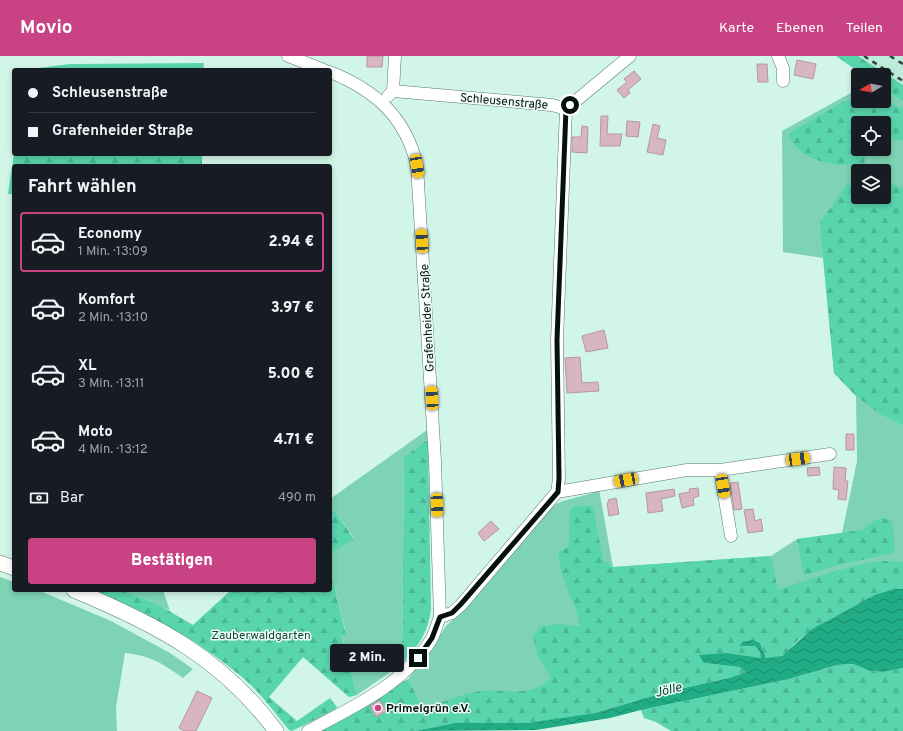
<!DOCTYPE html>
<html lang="de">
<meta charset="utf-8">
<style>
:root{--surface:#171b24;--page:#20242c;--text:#f1f3f6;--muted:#9ea1a6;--line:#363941;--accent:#c84284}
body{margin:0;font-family:Overpass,sans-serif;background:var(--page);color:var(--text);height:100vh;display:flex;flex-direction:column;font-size:15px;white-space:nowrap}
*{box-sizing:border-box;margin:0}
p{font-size:13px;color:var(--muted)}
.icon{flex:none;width:22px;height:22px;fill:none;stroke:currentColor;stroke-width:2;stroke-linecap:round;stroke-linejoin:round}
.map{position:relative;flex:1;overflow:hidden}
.drawer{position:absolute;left:12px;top:108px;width:320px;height:428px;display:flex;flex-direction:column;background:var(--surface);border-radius:4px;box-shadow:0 2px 6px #0003}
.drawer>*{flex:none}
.banner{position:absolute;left:12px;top:12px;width:320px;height:88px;border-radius:4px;box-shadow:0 2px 6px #0003;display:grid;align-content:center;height:88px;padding:0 16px;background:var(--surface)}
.needle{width:26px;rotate:261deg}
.tools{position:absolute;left:851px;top:12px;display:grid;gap:8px}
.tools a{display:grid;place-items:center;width:40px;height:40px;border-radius:4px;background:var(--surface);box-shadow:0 2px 6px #0003;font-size:20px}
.end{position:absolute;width:18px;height:18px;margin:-9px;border:5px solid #05110c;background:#fff;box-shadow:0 0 0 2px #fff}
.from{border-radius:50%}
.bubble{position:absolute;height:28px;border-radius:4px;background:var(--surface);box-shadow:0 2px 6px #0003;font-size:13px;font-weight:800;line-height:28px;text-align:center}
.car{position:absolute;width:12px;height:24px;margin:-12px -6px;border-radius:5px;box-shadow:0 0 3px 1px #0007;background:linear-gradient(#f5c518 24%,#345 0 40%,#f5c518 0 76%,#345 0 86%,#f5c518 0)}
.banner b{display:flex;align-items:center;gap:14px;height:38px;font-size:15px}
.banner b+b{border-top:1px solid var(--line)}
.banner i{width:10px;height:10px;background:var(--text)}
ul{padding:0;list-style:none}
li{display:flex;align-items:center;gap:12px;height:60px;margin:0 8px 6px;padding:0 8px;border:2px solid transparent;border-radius:4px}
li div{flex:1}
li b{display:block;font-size:15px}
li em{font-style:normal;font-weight:800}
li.selected{border-color:var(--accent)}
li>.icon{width:36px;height:36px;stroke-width:1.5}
h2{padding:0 16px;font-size:18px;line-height:48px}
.pay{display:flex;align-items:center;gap:10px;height:44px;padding:0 16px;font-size:15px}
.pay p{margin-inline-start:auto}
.action{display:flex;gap:8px;margin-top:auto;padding:8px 16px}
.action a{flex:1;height:46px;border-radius:4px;background:var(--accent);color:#fff;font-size:16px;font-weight:800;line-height:46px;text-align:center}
header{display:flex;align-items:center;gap:24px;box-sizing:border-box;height:56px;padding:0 20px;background:var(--accent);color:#fff}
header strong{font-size:19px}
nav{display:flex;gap:22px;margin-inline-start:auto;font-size:14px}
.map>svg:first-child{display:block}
</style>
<header>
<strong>Movio</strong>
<nav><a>Karte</a><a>Ebenen</a><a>Teilen</a></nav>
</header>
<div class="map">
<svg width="903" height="675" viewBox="0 0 903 675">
<defs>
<pattern id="forest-firs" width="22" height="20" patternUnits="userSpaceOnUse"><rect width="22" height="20" fill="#58d5ad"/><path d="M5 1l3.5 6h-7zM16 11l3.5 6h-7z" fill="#4bb694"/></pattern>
<pattern id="water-waves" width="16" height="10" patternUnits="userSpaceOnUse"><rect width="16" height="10" fill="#21ac86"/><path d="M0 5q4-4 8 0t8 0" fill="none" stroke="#1b8b6c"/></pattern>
</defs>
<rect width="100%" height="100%" fill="#d1f6e7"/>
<!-- built -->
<path fill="#bfecda" d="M858 0H903V29L861 2Z"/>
<!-- green -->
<path fill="#7dd3b4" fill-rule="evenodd" d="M858 33V45H884V33L903 46V533H894L431 671 408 623 428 598 446 570 464 554 516 490 552 450 563 445 593 437V434L599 433 613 511 771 500 797 483 842 477 857 405 856 340 834 317 823 202 783 196 782 75ZM858 67H884V93H858ZM858 115H884V141H858Z
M427 374 428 383 404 401 402 608 357 639 341 580 346 578 330 512V497L354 482 335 455 330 457V443Z
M0 521 14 526V534H38L111 565 170 597 193 613 183 622C162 607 151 600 125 597L116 651 117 675H0Z
M121 534H163L170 555 157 548Z"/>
<!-- forest -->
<path fill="url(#forest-firs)" d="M836 0H858L903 29V46L884 33V19H863Z
M204 7 203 14H36L39 12 70 8Z
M852 44 892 48 903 53V84L884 83V67H858V93H867L864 108C857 108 849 109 842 109 824 109 792 98 789 77L843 46Z
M14 98H202V110H14V138H8Z
M857 122 858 141H884V125L903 132V369L880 358 856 340 834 317 820 167 846 129Z
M428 383 431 553C429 575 418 591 402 608L404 401Z
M586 449 591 450 593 452 603 504 613 511 771 500 778 534C808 524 873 499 903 506V533H894C863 548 829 560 801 582 788 592 787 604 766 602L760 587 755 590 760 596 762 602 746 601 704 607 741 611 746 616 729 622 666 636 595 657 545 665 528 667H454L415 675H319L408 623 423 653C440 648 457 639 475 636 501 631 530 644 551 622L537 598 533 581 541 570 559 568 580 570 577 557 562 518 558 496 567 492 569 489 570 454 574 451Z
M335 455 354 483 330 497V457Z
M883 462 892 465 895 490 893 497 831 511 804 519 797 483 862 474 875 464Z
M330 512 346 579 341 580 357 639 349 641 303 601 269 641 297 665 330 642 337 651 336 653 292 675 289 674C274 656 260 636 242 621 198 584 146 556 92 534H121L157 548 193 569 231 534H330Z
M853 608 870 615 884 616 903 612V675H671L656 666 644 662 641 654 789 623 837 609Z"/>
<!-- water -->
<path fill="url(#water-waves)" d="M894 533H903V612L884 616 870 615 853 608 837 609 789 623 641 654 610 662 536 674 415 675 454 667H528L595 657 666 636 729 622 746 616 740 611 704 607 699 599 726 597 761 602 760 596 755 590H740L742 586 752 584 760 587 766 602 782 600 812 573 875 539Z"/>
<!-- building -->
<path fill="#d7b5c1" stroke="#b695a1" d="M367 0H383L382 11H367Z
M797 4 816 8 813 23 794 19Z
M757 8H767L768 26H758Z
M634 15 641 23 628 34 630 37 624 42 617 34 627 26 624 23Z
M601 60H608L607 78H622L620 90H600Z
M627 65 640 66 638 81 626 80Z
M653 68 660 70 657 82 666 84 663 99 647 96Z
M582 70 588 71 587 97 572 96V81H581Z
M604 274 608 292 586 296 582 280Z
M580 301 582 327 598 326 599 335 567 337 565 302Z
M846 378H854V394H846Z
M819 411 820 419 808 420 807 412Z
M834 411 846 412 845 425H848L846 444 838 443 839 434 833 433Z
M738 426 742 453 734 454 730 427Z
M698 432 699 440 693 442 694 449 682 452 679 438 690 436 689 433Z
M674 433 675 440 661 443 663 455 648 457 646 437Z
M616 442 619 458 609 460 607 447 609 446 608 444Z
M753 453 755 465 761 463 763 475 748 477 744 454Z
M491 465 499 473 484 485 478 477Z
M197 635 212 642 196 675H184L179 672Z
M380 644 386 655 376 661 370 650Z"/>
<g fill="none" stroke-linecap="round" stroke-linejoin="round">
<defs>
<path id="minor" d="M288 0 324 14
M778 0 783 12V25
M393 35 552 49 566 53
M388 40 393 35 395 0
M566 53 630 0
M720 414 731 480
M557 436 687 414H720L830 398
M440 561 452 557 461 549 557 436 559 423 557 284 566 53
M308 675C353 651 403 629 431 584 435 577 437 568 440 561L435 405 417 110C406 61 375 34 330 16"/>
<path id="major" d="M0 507 14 512
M74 534C156 568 222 602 276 675"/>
</defs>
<!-- minor casing -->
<use href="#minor" stroke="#57786b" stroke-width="13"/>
<!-- major casing -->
<use href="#major" stroke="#57786b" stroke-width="16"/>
<!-- minor -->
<use href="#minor" stroke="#fff" stroke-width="12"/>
<!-- major -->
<use href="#major" stroke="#fff" stroke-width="15"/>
<!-- rail -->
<path stroke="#31433c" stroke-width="2.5" stroke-dasharray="5 5" stroke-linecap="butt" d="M864 0 903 25
M890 0 903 8"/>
</g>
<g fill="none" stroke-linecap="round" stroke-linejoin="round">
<!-- route -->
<path stroke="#05110c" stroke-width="5" d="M418 602 432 582 440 561 452 557 461 548 558 436 559 422 557 284 566 53 570 49"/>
</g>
<!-- markers -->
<circle fill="#c84284" stroke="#effdf7" stroke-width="1.5" cx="378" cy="652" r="4"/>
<g text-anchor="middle" stroke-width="3" stroke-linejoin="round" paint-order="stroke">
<!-- street labels -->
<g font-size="12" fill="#05110c" stroke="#effdf7">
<text transform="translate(504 45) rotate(5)" y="4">Schleusenstraße</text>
<text transform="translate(427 262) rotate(-93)" y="4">Grafenheider Straße</text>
</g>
<!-- park labels -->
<g font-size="12" fill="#104636" stroke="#effdf7">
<text x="261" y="583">Zauberwaldgarten</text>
</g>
<!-- poi labels -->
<g font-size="12" font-weight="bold" fill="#05110c" stroke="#effdf7" text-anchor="start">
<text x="386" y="656">Primelgrün e.V.</text>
</g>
<!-- water labels -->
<g font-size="13" font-style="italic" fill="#003829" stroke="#effdf7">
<text transform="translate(668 633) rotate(-13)" y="5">Jölle</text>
</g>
</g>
</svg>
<div class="tools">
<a><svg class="needle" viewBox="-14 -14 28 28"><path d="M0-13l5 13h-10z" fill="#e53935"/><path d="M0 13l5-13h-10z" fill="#9ea1a6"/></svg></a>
<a><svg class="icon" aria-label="locate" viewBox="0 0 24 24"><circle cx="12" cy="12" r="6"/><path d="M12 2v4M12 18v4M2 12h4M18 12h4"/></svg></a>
<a><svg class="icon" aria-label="layers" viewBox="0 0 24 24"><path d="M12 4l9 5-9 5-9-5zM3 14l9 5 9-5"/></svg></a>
</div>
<i class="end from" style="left:570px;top:49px"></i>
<i class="end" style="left:418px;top:602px"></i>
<div class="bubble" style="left:330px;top:588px;width:74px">2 Min.</div>
<i class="car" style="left:417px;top:110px;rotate:171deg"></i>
<i class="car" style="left:422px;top:185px;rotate:357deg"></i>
<i class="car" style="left:432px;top:342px;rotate:357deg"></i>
<i class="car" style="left:798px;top:403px;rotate:82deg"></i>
<i class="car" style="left:626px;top:424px;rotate:259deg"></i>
<i class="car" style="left:723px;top:430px;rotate:171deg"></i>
<i class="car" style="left:437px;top:449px;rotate:178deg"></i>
<div class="banner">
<b><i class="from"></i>Schleusenstraße</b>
<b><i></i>Grafenheider Straße</b>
</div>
<section class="drawer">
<h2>Fahrt wählen</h2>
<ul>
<li class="selected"><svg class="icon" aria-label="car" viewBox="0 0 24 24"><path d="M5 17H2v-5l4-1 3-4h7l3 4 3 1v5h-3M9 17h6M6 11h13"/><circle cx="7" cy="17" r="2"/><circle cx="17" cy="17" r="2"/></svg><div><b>Economy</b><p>1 Min. · 13:09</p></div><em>2.94 €</em></li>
<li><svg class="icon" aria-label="car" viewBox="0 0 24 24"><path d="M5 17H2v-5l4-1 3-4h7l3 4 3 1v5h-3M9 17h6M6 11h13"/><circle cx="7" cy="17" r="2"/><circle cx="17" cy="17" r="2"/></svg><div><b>Komfort</b><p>2 Min. · 13:10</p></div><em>3.97 €</em></li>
<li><svg class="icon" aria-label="car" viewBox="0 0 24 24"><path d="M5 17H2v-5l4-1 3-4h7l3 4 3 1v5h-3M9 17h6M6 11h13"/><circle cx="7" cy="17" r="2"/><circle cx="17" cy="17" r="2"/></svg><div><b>XL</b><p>3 Min. · 13:11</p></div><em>5.00 €</em></li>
<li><svg class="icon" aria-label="car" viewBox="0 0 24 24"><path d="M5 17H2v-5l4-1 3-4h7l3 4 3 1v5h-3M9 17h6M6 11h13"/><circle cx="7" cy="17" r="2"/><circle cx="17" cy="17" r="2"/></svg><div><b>Moto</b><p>4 Min. · 13:12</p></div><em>4.71 €</em></li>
</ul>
<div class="pay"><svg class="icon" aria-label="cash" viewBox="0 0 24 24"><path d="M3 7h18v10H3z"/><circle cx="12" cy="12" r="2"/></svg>Bar<p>490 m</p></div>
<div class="action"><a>Bestätigen</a></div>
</section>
</div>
